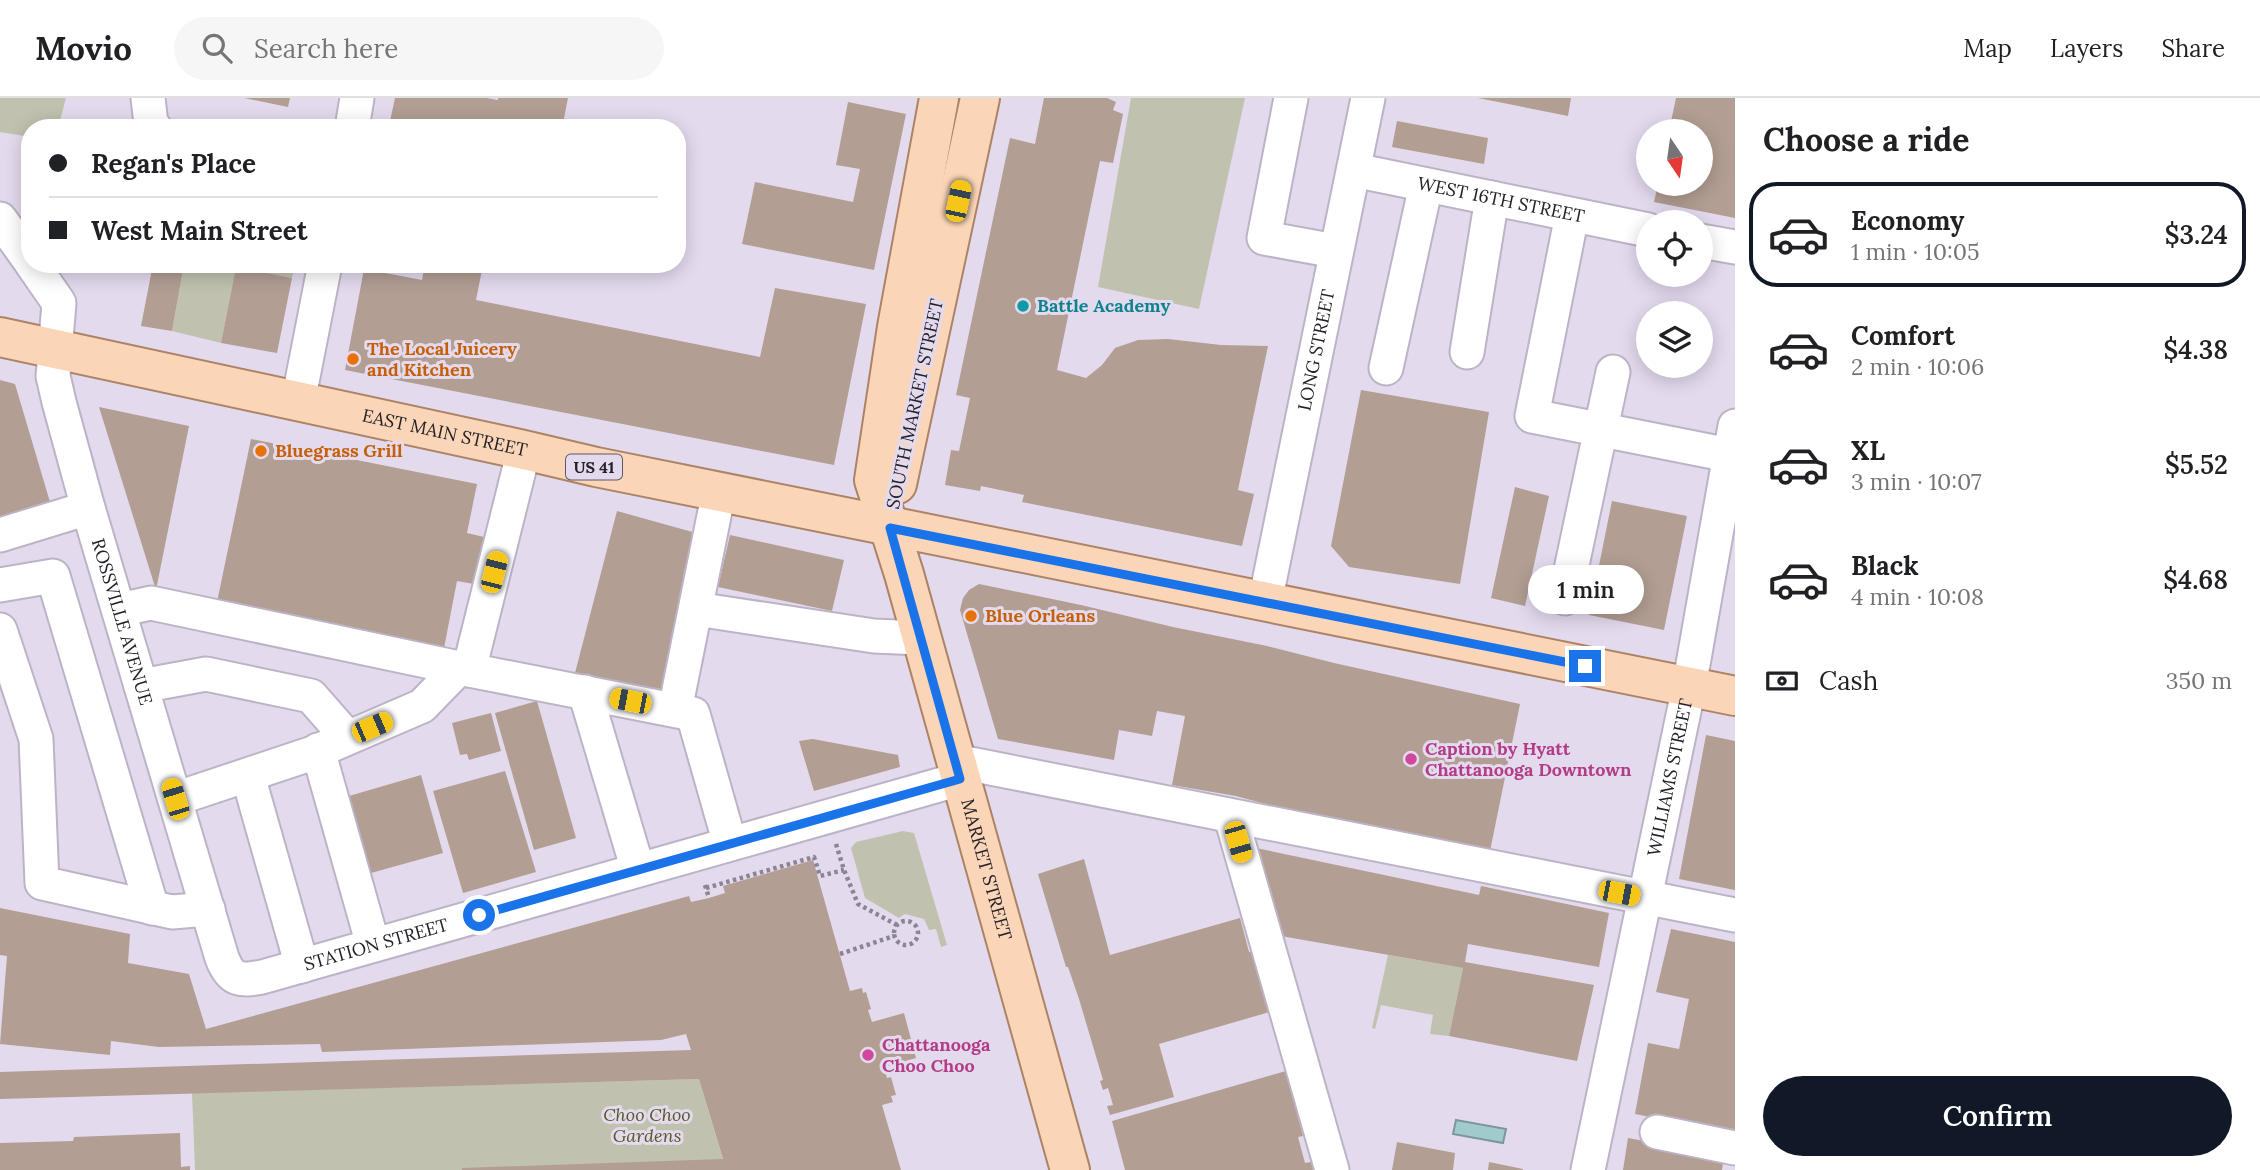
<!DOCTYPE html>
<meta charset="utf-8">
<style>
:root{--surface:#fff;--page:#f6f6f6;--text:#202124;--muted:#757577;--line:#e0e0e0;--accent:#111827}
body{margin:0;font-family:Lora,serif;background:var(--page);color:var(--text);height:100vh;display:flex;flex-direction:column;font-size:26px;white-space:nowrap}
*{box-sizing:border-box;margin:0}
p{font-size:23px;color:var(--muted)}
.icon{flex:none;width:38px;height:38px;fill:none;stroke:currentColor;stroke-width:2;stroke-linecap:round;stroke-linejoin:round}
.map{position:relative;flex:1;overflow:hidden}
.side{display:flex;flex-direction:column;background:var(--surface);width:525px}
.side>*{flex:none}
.banner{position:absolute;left:21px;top:21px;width:665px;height:154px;border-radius:28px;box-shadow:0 4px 18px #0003;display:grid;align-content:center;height:154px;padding:0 28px;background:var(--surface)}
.needle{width:46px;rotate:167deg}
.buttons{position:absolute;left:1636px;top:21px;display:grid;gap:14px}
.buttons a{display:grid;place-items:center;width:77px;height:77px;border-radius:50%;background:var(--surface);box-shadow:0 4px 18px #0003;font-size:35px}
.end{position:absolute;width:32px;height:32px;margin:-16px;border:9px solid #1a73e8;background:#fff;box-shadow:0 0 0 4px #fff}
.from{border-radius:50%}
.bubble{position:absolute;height:49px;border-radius:24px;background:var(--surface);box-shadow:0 4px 18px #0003;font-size:23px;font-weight:600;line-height:49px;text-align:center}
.car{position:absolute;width:21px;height:42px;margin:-21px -10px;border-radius:9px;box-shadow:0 0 5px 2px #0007;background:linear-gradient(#f5c518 24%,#345 0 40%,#f5c518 0 76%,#345 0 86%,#f5c518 0)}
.banner b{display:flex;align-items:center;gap:24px;height:66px;font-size:26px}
.banner b+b{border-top:2px solid var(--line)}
.banner i{width:18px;height:18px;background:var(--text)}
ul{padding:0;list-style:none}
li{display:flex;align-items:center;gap:21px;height:105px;margin:0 14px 10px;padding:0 14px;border:4px solid transparent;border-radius:28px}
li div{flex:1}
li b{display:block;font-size:26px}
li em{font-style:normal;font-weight:600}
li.selected{border-color:var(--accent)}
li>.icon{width:63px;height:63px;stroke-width:1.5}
h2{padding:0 28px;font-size:32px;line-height:84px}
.pay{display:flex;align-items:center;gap:18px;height:77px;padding:0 28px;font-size:26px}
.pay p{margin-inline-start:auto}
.button{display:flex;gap:14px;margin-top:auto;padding:14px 28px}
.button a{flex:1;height:80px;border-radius:42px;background:var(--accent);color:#fff;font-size:28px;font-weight:600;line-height:80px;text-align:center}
header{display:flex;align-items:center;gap:42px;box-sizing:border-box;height:98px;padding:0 35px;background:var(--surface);border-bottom:2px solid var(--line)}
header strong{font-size:33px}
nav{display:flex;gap:38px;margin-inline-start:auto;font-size:24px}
.search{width:490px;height:63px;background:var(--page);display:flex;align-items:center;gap:18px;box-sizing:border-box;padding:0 24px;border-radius:38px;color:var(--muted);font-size:26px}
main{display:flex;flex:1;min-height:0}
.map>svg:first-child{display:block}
</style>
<header>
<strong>Movio</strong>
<div class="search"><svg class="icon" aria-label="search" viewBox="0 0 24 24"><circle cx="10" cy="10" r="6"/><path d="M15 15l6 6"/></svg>Search here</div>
<nav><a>Map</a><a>Layers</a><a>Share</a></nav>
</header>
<main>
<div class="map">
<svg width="1735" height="1072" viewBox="0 0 1735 1072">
<rect width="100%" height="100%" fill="#e4daee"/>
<!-- green -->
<path fill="#c0c2af" d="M0 0H66L58 30H30V39L0 34Z
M1131 0H1245L1199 211 1098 189Z
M184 166H295L292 180 236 170 221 245 172 233Z
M903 733 914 735 947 847 941 849 936 831 929 832 924 821 905 816 899 820 865 800 851 750 856 744Z
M1388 857 1463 870 1449 938 1430 936 1433 917 1381 907 1375 931 1372 930Z
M699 981 726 1072H195L192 995Z"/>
<!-- water -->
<path fill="#a1cacc" stroke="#7c979a" stroke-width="2" d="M1456 1022 1506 1031 1503 1045 1453 1036Z"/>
<!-- building -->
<path fill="#b29e93" d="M244 0H290L288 9Z
M395 0H487L498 2V0H568L562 30H421L390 23Z
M1044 0H1107L1116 4 1113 12 1123 16 1113 65 1100 63 1057 272 1086 280 1102 267 1115 250 1138 242 1168 241 1221 247 1268 248 1238 392 1254 396 1242 448 1022 404 1024 397 981 388 980 393 945 387 951 352 959 353 970 300 956 297 1010 40 1035 46Z
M1478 0H1571L1568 18Z
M1676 0H1735V120L1654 104 1658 86H1701V33H1669Z
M848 4 906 16 874 172 742 146 755 84 853 104 860 71 836 67Z
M1397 23 1488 40 1484 66 1392 49Z
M153 166H184L172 233 141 228Z
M425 166 483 167 476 202 760 259 775 190 866 206 834 367 345 272 364 171 422 182Z
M236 169 292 180 277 255 221 245Z
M0 282 15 286 50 404 0 419Z
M1361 292 1489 314 1460 486 1349 469 1331 448Z
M99 309 189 328 156 492Z
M251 341 477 386 467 435 484 439 474 486 457 483 444 550 217 504Z
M1515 389 1549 398 1525 508 1491 500Z
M1612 403 1687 418 1664 532 1589 517Z
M617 413 696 435 662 592 575 575Z
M730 437 844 462 832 513 718 489Z
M979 486 1081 507 1173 529 1267 548 1334 565 1520 606 1490 753 1302 716 1236 698 1172 687 1185 618 1157 613 1152 638 1119 632 1114 662 998 641 960 512 963 500 969 492Z
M537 603 576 740 534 752 495 615Z
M491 615 501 653 469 662 467 656 460 657 452 625Z
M1706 637 1735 643V792L1679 781Z
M813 641 898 657 900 669 814 693 799 643Z
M505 673 536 774 463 795 433 693Z
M421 677 443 755 371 775 349 698Z
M1256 750 1479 797 1481 788 1609 815 1599 869 1468 846 1465 864 1594 887 1577 963 1449 938 1463 870 1281 838Z
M1084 761 1110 857 1240 820 1249 854 1262 850 1280 911 1159 946 1174 999 1110 1017 1107 1008 1113 1007 1108 990 1103 992 1100 983 1103 982 1079 901 1068 869H1066L1038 776Z
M813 762 850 893 862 890 863 895 866 894 871 911 868 912 872 924 904 915 916 960 884 969 887 980 891 979 896 997 891 998 893 1004 882 1007 901 1072H462V1070L723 1061 699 981 0 1001V974L691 952 686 936 661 942 322 954 320 946 159 949 111 943 110 957 0 946 7 858 0 857V810L130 836 128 865 189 876 206 931 689 798 691 804 709 800 725 795 723 788Z
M1671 831 1735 844V1036L1635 1016 1648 945 1679 951 1689 901 1656 894Z
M1286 973 1303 1038 1298 1039 1305 1065 1322 1062 1325 1072H1125L1112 1023Z
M180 1035 181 1069 190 1068V1072H0V1045L73 1043 74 1039Z
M1628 1040 1724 1058 1722 1072H1623Z
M1397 1044 1455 1055 1453 1072H1392Z
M1489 1064 1523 1071V1072H1488Z"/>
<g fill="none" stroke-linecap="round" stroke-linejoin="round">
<defs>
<g id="minor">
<path d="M148 0 151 26 155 30"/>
<path d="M1291 0 1264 140 1335 153"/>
<path d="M352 30 357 0"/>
<path id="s1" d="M1354 72 1648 132"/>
<path d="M1572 117 1532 318 1729 357"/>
<path d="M0 121 30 163"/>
<path d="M1701 143 1735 149"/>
<path id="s2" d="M32 166 59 205 53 278 59 304 88 410 222 860C231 883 240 883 262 879L960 681"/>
<path d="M1467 254 1492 100"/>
<path d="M1386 270 1426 87"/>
<path d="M298 304 325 166"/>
<path d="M0 437 88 410"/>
<path d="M0 487 53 478 152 810"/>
<path d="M1565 500 1613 274"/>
<path id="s3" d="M1265 504 1368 0"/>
<path d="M696 511 874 538 921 540"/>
<path d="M119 512 151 505 459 570 693 616 730 746"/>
<path d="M0 532 36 641 42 785 172 814 208 811"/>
<path d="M469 572 524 352"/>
<path d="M141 588 206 576 311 598 347 639"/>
<path d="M585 594 638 772"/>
<path d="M675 612 719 393"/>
<path d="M318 652 373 847"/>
<path d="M955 663 1735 817"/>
<path d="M248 678 302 868"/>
<path d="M175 701 313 655 422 608 459 570"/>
<path d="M1231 719 1332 1072"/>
<path d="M1657 1034 1735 1050"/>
<path id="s4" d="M1588 1072 1689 589 1735 328"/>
</g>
<g id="major">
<path id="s5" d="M939 0 897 229 874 382 904 476 1070 1072"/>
<path id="s6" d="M0 239 524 352 596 369 1735 598"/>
<path d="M897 386 980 0"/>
</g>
</defs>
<!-- minor casing -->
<use href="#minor" stroke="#bcb3c6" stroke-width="37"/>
<!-- major casing -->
<use href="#major" stroke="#ad8365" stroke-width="42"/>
<!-- path -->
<path stroke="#8b8492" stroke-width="4.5" stroke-dasharray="3.5 3.5" stroke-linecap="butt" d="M836 746 844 772 858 806 897 827
M705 787 709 800
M706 790 814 759 820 778 844 772
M894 835a12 12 0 1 1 24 0a12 12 0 1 1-24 0Z
M840 856 894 838
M892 950 907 946"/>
<!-- minor -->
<use href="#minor" stroke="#fff" stroke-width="33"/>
<!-- major -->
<use href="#major" stroke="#fad5b7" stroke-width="38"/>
</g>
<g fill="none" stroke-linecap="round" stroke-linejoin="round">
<!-- route -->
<path stroke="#1a73e8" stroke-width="9" d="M479 817 960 681 890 430 1585 568"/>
</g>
<!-- markers -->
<circle fill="#0f9aa8" stroke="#e4daee" stroke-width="2.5" cx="1023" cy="208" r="7"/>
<g fill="#e8710a" stroke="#e4daee" stroke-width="2.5">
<circle cx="353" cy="261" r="7"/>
<circle cx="261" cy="353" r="7"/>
<circle cx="971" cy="518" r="7"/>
</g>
<g fill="#d1479c" stroke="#e4daee" stroke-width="2.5">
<circle cx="1411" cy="661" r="7"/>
<circle cx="868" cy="957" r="7"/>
</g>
<g text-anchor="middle" stroke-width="6" stroke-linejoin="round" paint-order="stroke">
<!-- shield labels -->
<rect fill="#e4daee" stroke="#5e5863" stroke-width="2" x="566" y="356.5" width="56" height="25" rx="5"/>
<g font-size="16" font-weight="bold" fill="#242027">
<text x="594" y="375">US 41</text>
</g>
<!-- street labels -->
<g font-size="18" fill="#242027" stroke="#e4daee">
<text dy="6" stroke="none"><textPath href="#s1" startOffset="150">WEST 16TH STREET</textPath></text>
<text dy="6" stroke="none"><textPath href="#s3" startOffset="257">LONG STREET</textPath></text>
<text transform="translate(915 306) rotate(-78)" y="6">SOUTH MARKET STREET</text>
<text dy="6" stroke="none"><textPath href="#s6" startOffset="455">EAST MAIN STREET</textPath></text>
<text dy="6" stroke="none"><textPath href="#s2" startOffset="376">ROSSVILLE AVENUE</textPath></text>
<text dy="6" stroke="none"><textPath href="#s4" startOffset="401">WILLIAMS STREET</textPath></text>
<text dy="6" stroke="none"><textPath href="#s5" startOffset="793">MARKET STREET</textPath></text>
<text dy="6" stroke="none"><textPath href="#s2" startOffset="896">STATION STREET</textPath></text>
</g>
<!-- culture labels -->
<g font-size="18" font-weight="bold" fill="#0d838f" stroke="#e4daee" text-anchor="start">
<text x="1037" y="214">Battle Academy</text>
</g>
<!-- food labels -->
<g font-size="18" font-weight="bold" fill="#c56008" stroke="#e4daee" text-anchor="start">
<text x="367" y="257">The Local Juicery<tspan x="367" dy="21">and Kitchen</tspan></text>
<text x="275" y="359">Bluegrass Grill</text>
<text x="985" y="524">Blue Orleans</text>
</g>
<!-- hotel labels -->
<g font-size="18" font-weight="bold" fill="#b23c85" stroke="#e4daee" text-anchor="start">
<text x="1425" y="657">Caption by Hyatt<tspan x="1425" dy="21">Chattanooga Downtown</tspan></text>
<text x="882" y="953">Chattanooga<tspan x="882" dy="21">Choo Choo</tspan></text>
</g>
<!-- park labels -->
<g font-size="18" font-style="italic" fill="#575925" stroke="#e4daee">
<text x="647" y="1023">Choo Choo<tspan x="647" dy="21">Gardens</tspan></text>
</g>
</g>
</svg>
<div class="buttons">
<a><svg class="needle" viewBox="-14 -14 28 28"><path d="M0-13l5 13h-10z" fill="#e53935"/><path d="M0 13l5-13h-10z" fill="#757577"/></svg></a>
<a><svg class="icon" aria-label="locate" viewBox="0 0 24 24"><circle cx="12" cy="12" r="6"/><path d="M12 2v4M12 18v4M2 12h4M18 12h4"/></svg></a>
<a><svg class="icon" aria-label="layers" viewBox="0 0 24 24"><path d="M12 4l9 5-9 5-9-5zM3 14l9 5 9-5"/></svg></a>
</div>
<i class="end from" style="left:479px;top:817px"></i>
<i class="end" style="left:1585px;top:568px"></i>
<div class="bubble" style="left:1528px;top:467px;width:116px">1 min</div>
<i class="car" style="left:958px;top:103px;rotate:12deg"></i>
<i class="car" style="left:494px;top:474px;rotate:14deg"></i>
<i class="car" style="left:630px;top:603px;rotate:281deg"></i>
<i class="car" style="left:372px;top:629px;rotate:67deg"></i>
<i class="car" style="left:175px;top:701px;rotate:343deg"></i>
<i class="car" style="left:1238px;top:744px;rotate:164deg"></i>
<i class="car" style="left:1619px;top:795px;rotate:101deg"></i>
<div class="banner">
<b><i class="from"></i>Regan's Place</b>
<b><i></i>West Main Street</b>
</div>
</div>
<section class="side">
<h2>Choose a ride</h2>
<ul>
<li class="selected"><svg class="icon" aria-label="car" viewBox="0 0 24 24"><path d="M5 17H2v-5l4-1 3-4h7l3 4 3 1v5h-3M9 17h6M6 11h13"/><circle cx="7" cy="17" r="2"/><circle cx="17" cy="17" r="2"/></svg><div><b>Economy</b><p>1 min · 10:05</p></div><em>$3.24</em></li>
<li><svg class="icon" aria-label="car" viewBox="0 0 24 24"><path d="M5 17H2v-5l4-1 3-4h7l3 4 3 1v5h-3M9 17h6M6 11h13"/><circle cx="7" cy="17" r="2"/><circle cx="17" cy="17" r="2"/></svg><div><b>Comfort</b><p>2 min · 10:06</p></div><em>$4.38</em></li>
<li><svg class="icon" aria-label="car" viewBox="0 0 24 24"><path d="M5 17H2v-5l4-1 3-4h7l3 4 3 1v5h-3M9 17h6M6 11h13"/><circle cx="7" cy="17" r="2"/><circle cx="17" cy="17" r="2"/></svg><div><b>XL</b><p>3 min · 10:07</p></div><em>$5.52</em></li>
<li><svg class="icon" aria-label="car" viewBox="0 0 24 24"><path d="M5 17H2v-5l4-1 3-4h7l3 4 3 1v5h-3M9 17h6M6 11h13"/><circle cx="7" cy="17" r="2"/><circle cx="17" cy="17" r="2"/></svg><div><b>Black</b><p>4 min · 10:08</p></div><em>$4.68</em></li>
</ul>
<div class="pay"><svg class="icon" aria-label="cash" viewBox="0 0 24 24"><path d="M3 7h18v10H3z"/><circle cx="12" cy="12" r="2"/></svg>Cash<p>350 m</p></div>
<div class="button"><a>Confirm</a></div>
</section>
</main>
